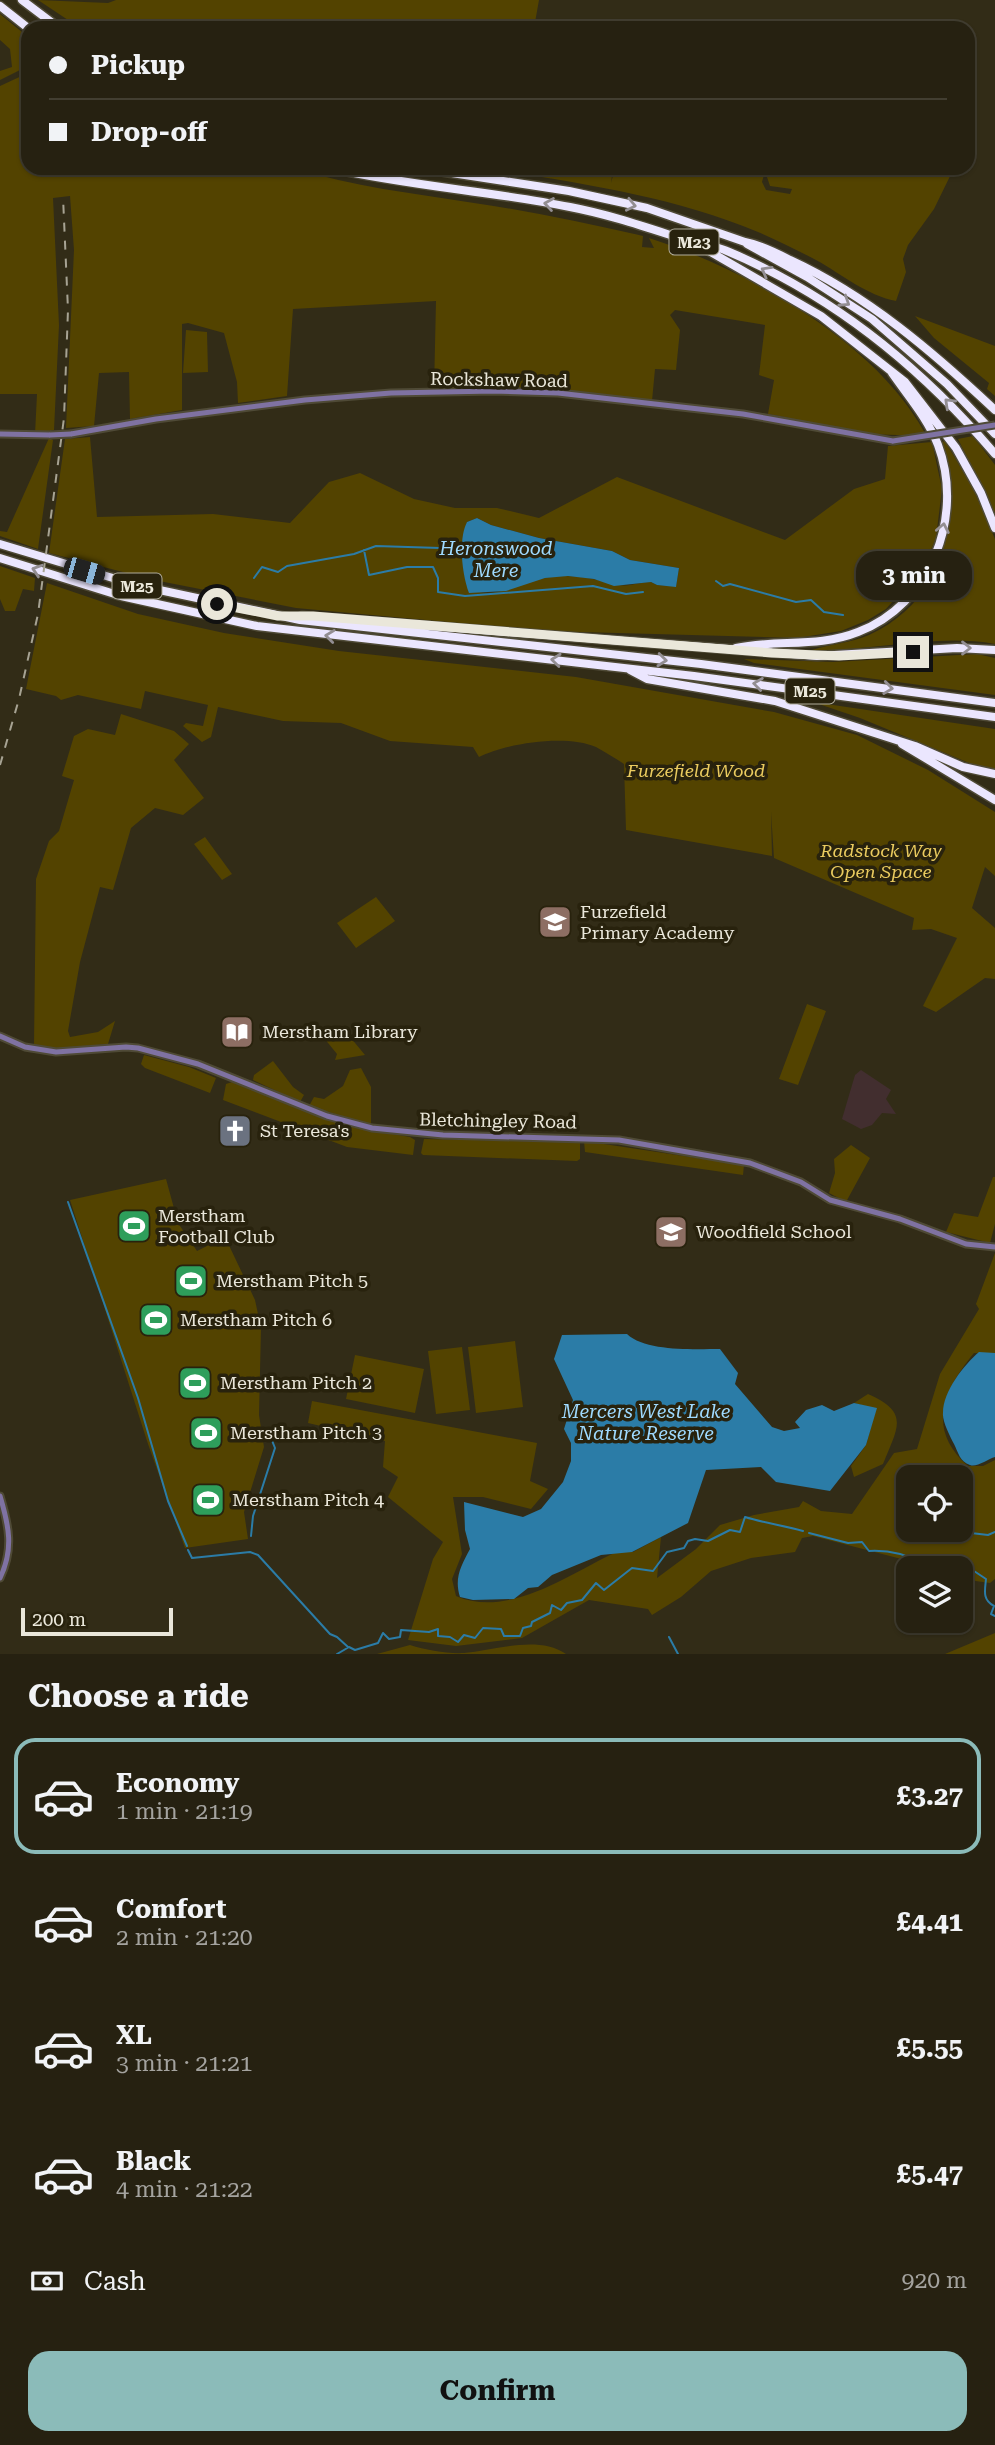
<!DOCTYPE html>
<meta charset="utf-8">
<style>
:root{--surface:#262111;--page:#2e291a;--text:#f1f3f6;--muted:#a4a39f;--line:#423e31;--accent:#8bbbb9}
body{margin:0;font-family:"Roboto Serif",serif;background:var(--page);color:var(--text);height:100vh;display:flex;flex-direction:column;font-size:26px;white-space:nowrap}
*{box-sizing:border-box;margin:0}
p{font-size:23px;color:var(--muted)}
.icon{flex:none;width:38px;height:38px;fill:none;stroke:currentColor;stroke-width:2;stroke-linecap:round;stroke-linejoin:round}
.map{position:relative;height:1654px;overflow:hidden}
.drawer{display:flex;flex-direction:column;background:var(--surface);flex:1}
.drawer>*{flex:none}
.guide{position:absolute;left:21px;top:21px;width:954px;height:154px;border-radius:21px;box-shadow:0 2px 5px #0004,0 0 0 2px var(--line);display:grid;align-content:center;height:154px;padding:0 28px;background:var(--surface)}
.controls{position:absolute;left:896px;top:1465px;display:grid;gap:14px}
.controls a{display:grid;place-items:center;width:77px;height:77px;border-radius:14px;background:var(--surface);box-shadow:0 2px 5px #0004,0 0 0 2px var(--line);font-size:35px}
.scale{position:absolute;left:21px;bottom:18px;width:152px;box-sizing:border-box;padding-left:7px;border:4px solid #eae7da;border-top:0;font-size:19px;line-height:24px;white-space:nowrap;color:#eae7da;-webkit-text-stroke:5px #28220d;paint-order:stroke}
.end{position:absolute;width:32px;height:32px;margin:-16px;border:9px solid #eae7da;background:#111;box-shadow:0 0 0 4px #111}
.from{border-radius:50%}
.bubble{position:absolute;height:49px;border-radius:21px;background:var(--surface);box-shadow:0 2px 5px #0004,0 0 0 2px var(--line);font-size:23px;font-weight:700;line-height:49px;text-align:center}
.car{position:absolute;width:21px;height:42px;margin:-21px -10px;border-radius:9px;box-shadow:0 0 5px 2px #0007;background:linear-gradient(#222 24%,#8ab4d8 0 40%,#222 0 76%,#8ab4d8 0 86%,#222 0)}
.guide b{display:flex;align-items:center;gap:24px;height:66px;font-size:26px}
.guide b+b{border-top:2px solid var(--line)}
.guide i{width:18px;height:18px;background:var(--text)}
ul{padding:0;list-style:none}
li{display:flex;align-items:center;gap:21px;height:116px;margin:0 14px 10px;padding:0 14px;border:4px solid transparent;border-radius:21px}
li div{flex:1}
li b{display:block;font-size:26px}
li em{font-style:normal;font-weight:700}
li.selected{border-color:var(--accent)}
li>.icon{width:63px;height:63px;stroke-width:1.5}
h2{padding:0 28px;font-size:32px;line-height:84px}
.pay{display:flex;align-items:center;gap:18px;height:77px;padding:0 28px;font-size:26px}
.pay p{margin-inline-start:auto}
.action{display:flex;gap:14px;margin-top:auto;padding:14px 28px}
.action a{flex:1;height:80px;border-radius:21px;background:var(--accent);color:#111;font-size:28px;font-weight:700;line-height:80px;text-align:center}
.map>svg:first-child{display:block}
</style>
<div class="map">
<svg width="995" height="1654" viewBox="0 0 995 1654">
<rect width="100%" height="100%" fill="#322c17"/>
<!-- commercial -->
<path fill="#422e2f" d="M861 1070 891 1090 886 1099 896 1114 882 1113 872 1125 861 1129 842 1119 855 1075Z"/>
<!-- green -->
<path fill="#534300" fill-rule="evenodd" d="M38 0 108 3 116 0H539L534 28H80Z
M0 14 28 37V66L0 80V71L12 67 10 49 0 40Z
M28 73V168H294C353 187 413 193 474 203 530 211 584 223 639 235L643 236 642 247 654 248 649 238C746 269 875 341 925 433 872 441 820 423 768 414L774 380 759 375 765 325 675 310 670 315 680 330 676 370 655 369 652 401 542 387 434 389 436 301 293 309 287 396 238 403 237 382 224 333 188 323 182 324V410L130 419 129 372 99 373 94 426 66 428 74 250 70 196 53 198 59 325 54 430 35 434 37 394H0V86Z
M486 168H613L611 183 615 168H766L762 182 766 190 790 194 792 189 770 186 767 177 771 168H954L934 209 908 245 903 259 906 272 896 301C866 295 843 275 816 260 797 250 777 240 758 232 672 196 578 183 486 168Z
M915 316 995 346V396L987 389 989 383 934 338Z
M186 330 207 332 208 372 183 373Z
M973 436 995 465V513L958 439Z
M90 437 97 517 213 514 290 523 329 482 360 473 414 499 455 508H497L539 518 617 477 785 540 854 489 885 479 888 446 932 442 942 489 936 538 924 566 886 609 868 620 841 631 797 638 544 631 296 608 154 580 49 553 65 439ZM477 518 491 525 539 538 612 551 630 560 679 568 676 586 657 585 651 582C643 582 637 584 630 585 618 587 604 581 593 579 579 576 564 575 550 577 522 581 493 603 467 587L463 544 467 522Z
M49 438 53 440 38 549 0 536V531L7 532Z
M945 441 973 488 995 539V644C936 633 872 652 812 650 830 644 850 643 869 635 947 599 961 517 942 442Z
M0 566 35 578 34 591 23 589 15 611H5L0 599Z
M47 583 138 614 224 633 339 651 576 677 774 712 857 735 928 770 995 812V876L985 867 972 908 995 928V979L985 978 936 1012 923 1006 957 938 931 929 912 930 914 918 774 858 771 812 772 856 626 830 624 764C615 758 605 752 596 747 566 734 507 743 479 757L473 747 390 741 341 723 283 721 218 707 211 737 202 742 183 726 186 723 203 726 208 705 145 691 141 709 78 695 61 700 56 696 26 689Z
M977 654 995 658V695L754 663 744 659 833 662Z
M813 702 995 729V770L974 765 860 718Z
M121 714 174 731 189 744 174 760 204 798 183 815 155 808 131 828 113 890 100 887 80 962 68 1031 70 1037 98 1032 115 1021 108 1044 52 1049 34 1046 36 879 49 841 59 831 74 780 62 776 74 736 88 729 115 735Z
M205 837 232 874 222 880 194 844Z
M376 897 395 921 356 948 337 923Z
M807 1004 826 1011 798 1085 779 1079Z
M341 1026 365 1055 335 1060 337 1054 324 1038Z
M144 1055 189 1067 216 1078 210 1093 145 1068 141 1064Z
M273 1061 293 1087 304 1095 300 1102 253 1080 254 1075Z
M361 1068 371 1087V1125L309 1106 314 1097 324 1099 343 1086 350 1070Z
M232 1082 347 1126 410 1137 415 1140 413 1155 347 1147 223 1100 226 1084Z
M424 1139 580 1142V1159L577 1161 423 1155 421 1153Z
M584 1141 744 1165 743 1175 585 1152Z
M851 1145 870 1158 846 1202 829 1193 835 1173 834 1159Z
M993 1177H995V1224L990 1243 946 1232 954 1213 978 1217Z
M166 1179 178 1223 197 1251 225 1237 255 1300 261 1328 259 1415 264 1447 244 1512 248 1539 185 1548 148 1444 70 1200Z
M995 1253V1353H974C943 1391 926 1429 968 1466H983L995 1460V1579L990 1583 961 1579V1568H936L813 1536 802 1538 795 1552 751 1558 711 1571 681 1597 652 1615 648 1609 589 1600 522 1638 456 1646 408 1640 433 1559 443 1542 388 1497 398 1477 383 1467 385 1441 308 1423 312 1401 537 1443 530 1481 548 1489 531 1509 483 1497H453L462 1554 452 1579 456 1596C508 1619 570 1574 616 1552H633L661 1537 657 1578 696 1549 720 1525 754 1515 799 1507 803 1501 821 1511 852 1514 894 1453 917 1449 940 1374 979 1309 976 1304ZM908 1477H961V1530H908Z
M515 1341 523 1407 476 1413 468 1347Z
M462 1347 470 1410 436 1414 428 1351Z
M355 1355 424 1369 415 1413 346 1399Z
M868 1394C911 1413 897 1428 883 1464L854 1477 851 1466 866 1445 876 1409 854 1403Z
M995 1633V1654H945Z
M410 1645C426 1650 448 1654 464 1653 496 1650 538 1635 566 1654H377Z"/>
<!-- water -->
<path fill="#2b7ca7" d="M477 518 491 525 539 538 612 551 630 560 679 568 676 587 657 585 651 582 614 586 594 579 568 576 545 578 506 591 469 593C462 574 458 540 467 522Z
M627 1334C646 1352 695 1349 720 1349L738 1373 735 1384 772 1427 784 1431 800 1428 795 1422 806 1410 822 1405 834 1411 854 1403 877 1408 866 1445 830 1491 776 1482 761 1467 706 1470 688 1523 632 1552 601 1555 552 1575 538 1587 528 1588 514 1599 473 1600 460 1597C454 1578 461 1566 470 1549L465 1530 464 1502 523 1517 541 1509 563 1482 571 1461V1443L564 1429 573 1400 554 1359 562 1335Z
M979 1352 995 1353V1457C988 1459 976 1468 970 1465 960 1462 958 1452 954 1444 950 1436 942 1421 943 1413 943 1391 964 1365 979 1352Z"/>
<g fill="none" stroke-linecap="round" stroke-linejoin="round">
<!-- stream -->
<path stroke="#2b7ca7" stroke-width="2" d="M364 550 369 575 407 567H433L438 578V592L465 596 593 586 626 594 643 592
M254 578 262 567 278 572 287 566 354 554 376 546 440 548 457 543 463 544
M716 581 723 586 730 584 796 602 811 600 824 612 843 615
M68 1202 138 1398 168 1501 187 1546
M809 1533 848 1543 862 1542 869 1551C888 1550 904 1553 921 1563L923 1568
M971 1533 988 1535 995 1532
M251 1536 253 1516 275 1448 271 1438
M188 1550 192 1558 250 1552 258 1555 330 1634 337 1637 348 1647
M925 1568 928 1557H932L938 1568
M943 1568 950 1560 958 1557 959 1568
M961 1569 966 1579 971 1577 974 1571 986 1579C985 1590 982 1600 994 1606L991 1614 995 1616
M669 1637 678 1654
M337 1654 349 1647 355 1650 378 1643 383 1633 389 1639 400 1637 401 1630 429 1632 438 1629V1636L450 1637 458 1642 464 1635 475 1638 483 1628 501 1629 504 1636H520L523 1628 531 1626 532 1622 550 1613 552 1605 561 1610 567 1603 582 1600 596 1583 604 1590 632 1568 653 1571 667 1552 684 1548 688 1541 695 1539 708 1541 730 1530 740 1532 745 1517C764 1523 783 1525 803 1531"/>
<defs>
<path id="minor" d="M0 434 50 435
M71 434 156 419 305 400 391 393 494 391 558 393 743 414 893 441
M0 1036 25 1047 56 1052 126 1047 138 1048 198 1064 327 1116 372 1128 443 1135 619 1140 750 1163 801 1182 830 1200 900 1219 966 1244 995 1247
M0 1496C9 1526 14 1549 0 1578"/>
<path id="highway" d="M22 0 59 28
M0 6 28 28
M330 168C409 186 490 191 570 207 612 215 651 229 692 242 703 245 716 246 727 251 832 295 922 368 995 454
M419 168 569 191 647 208 745 242C761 245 775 252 790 260 868 296 933 352 995 410
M747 244 807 277 872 319 947 384 995 434
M702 247 821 316 905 382 956 448 981 493 995 528
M0 544 136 585 300 620 701 664 995 703
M0 558 121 596 257 626 694 676 995 717
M302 616 817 656 957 648 995 650
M736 648C777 639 818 648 858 632 930 605 965 517 938 445 928 419 908 396 892 373
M630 670 647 679 775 701 915 746 963 767 995 774
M902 744 995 800"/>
</defs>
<!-- minor casing -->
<use href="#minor" stroke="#4f4a36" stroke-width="9"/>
<!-- highway casing -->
<use href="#highway" stroke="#4f4a36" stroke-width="11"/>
<!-- minor -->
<use href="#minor" stroke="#7f72a2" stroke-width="5"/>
<!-- highway -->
<use href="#highway" stroke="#ebe6fe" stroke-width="8"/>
<!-- rail -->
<path stroke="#a7a393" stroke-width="2" stroke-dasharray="9 9" stroke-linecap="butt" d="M0 765 19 699 38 614 64 418 68 310 63 197"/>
<defs>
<path id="minor-bridge" d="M50 435 71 434
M893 441 995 425"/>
</defs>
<!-- minor-bridge casing -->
<use href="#minor-bridge" stroke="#4f4a36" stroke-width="9" stroke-linecap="butt"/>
<!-- minor-bridge -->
<use href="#minor-bridge" stroke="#7f72a2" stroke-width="5"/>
</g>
<!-- one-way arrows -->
<defs><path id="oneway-chevron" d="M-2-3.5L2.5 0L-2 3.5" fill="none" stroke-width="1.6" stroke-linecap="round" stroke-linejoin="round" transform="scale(1.75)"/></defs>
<g stroke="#938e92">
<use href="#oneway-chevron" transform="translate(549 204) rotate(-171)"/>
<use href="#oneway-chevron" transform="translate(631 205) rotate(12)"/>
<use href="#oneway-chevron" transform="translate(766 271) rotate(-151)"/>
<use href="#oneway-chevron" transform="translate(845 302) rotate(33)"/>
<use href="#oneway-chevron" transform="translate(949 403) rotate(-136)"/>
<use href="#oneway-chevron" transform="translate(943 528) rotate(-79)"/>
<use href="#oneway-chevron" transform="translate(37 570) rotate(-162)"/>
<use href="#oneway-chevron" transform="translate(330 636) rotate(-173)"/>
<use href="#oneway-chevron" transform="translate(966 648)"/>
<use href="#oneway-chevron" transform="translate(556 660) rotate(-174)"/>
<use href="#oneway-chevron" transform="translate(662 660) rotate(6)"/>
<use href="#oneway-chevron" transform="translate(758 684) rotate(-172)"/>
<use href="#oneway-chevron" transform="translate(888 688) rotate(7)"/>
</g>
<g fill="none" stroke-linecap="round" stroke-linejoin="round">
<!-- route -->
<path stroke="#eae7da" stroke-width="9" d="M217 604 278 616H313L772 653 839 656 913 652"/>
</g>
<!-- icons -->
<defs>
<symbol id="school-square" viewBox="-11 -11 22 22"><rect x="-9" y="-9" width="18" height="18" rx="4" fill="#8d6e63" stroke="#28220d"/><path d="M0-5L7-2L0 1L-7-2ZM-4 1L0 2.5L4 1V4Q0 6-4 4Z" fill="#fff"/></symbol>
<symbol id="library-square" viewBox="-11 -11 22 22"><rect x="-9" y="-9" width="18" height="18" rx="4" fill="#8d6e63" stroke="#28220d"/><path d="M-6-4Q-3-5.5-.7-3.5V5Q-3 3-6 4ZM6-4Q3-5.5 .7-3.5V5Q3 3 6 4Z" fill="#fff"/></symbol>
<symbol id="church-square" viewBox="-11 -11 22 22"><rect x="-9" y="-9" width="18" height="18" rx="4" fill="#6b7280" stroke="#28220d"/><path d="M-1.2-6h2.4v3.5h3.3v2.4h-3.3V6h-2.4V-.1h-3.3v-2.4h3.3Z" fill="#fff"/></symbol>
<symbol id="stadium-square" viewBox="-11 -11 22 22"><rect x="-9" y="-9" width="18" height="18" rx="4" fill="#2e9e5b" stroke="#28220d"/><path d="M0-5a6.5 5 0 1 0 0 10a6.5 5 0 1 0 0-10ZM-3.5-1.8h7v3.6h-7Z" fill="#fff"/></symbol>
</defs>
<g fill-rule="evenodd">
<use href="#school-square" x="536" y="903" width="38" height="38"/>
<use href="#library-square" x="218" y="1013" width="38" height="38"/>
<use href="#church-square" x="216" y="1112" width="38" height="38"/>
<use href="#stadium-square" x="115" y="1207" width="38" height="38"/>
<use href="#school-square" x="652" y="1213" width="38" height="38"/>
<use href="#stadium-square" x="172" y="1262" width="38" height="38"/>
<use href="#stadium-square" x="137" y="1301" width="38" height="38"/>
<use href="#stadium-square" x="176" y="1364" width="38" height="38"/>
<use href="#stadium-square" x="187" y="1414" width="38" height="38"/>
<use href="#stadium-square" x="189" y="1481" width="38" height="38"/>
</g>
<g text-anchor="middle" stroke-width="7" stroke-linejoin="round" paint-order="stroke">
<!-- shield labels -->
<g fill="#28220d" stroke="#b0ac9c" stroke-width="2">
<rect x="669.5" y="229.5" width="49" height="25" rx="5"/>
<rect x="112.5" y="573.5" width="49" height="25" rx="5"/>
<rect x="785.5" y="678.5" width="49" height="25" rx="5"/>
</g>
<g font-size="16" font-weight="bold" fill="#eae7da">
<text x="694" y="248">M23</text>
<text x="137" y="592">M25</text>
<text x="810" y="697">M25</text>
</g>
<!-- street labels -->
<g font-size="18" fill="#eae7da" stroke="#28220d">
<text transform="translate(499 380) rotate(1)" y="6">Rockshaw Road</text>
<text transform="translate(498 1121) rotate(1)" y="6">Bletchingley Road</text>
</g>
<!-- park labels -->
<g font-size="18" font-style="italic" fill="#eacb5f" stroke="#28220d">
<text x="696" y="777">Furzefield Wood</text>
<text x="881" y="857">Radstock Way<tspan x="881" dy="21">Open Space</tspan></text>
</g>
<!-- poi labels -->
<g font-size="18" fill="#eae7da" stroke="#28220d" text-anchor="start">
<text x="580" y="918">Furzefield<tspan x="580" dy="21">Primary Academy</tspan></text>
<text x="262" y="1038">Merstham Library</text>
<text x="260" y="1137">St Teresa's</text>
<text x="158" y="1222">Merstham<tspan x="158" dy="21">Football Club</tspan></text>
<text x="696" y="1238">Woodfield School</text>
<text x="216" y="1287">Merstham Pitch 5</text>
<text x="180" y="1326">Merstham Pitch 6</text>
<text x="220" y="1389">Merstham Pitch 2</text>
<text x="230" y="1439">Merstham Pitch 3</text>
<text x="232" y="1506">Merstham Pitch 4</text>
</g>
<!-- water labels -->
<g font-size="19" font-style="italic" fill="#9fdaff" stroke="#28220d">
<text x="496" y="555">Heronswood<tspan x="496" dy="22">Mere</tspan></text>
<text x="646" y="1418">Mercers West Lake<tspan x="646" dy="22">Nature Reserve</tspan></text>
</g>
</g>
</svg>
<div class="controls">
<a><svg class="icon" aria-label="locate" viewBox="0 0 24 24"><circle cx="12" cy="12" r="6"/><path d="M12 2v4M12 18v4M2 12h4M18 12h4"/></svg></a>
<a><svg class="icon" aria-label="layers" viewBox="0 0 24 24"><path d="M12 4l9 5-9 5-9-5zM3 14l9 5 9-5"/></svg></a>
</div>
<div class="scale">200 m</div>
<i class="end from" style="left:217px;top:604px"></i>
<i class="end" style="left:913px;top:652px"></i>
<div class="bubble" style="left:856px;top:551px;width:116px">3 min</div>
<i class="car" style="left:84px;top:571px;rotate:106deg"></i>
<div class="guide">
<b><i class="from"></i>Pickup</b>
<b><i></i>Drop-off</b>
</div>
</div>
<section class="drawer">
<h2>Choose a ride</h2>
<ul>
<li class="selected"><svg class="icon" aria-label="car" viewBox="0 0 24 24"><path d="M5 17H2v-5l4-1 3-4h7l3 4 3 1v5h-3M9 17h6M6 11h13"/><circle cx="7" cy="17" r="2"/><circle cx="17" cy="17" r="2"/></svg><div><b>Economy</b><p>1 min · 21:19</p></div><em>£3.27</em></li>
<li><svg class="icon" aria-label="car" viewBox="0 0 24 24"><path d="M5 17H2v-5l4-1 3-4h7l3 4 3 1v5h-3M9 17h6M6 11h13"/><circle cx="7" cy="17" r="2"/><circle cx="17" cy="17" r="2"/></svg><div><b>Comfort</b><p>2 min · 21:20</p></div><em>£4.41</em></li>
<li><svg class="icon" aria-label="car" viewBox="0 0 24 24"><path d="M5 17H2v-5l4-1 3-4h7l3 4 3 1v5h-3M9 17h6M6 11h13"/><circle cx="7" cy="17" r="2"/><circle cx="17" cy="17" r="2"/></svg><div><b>XL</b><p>3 min · 21:21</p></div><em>£5.55</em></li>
<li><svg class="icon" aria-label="car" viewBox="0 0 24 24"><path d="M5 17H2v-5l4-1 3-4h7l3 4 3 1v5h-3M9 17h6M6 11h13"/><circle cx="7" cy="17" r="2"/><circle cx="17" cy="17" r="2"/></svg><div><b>Black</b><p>4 min · 21:22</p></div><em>£5.47</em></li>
</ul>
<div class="pay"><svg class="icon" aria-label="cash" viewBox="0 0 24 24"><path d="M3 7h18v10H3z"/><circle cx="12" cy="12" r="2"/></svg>Cash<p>920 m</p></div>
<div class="action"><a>Confirm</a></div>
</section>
